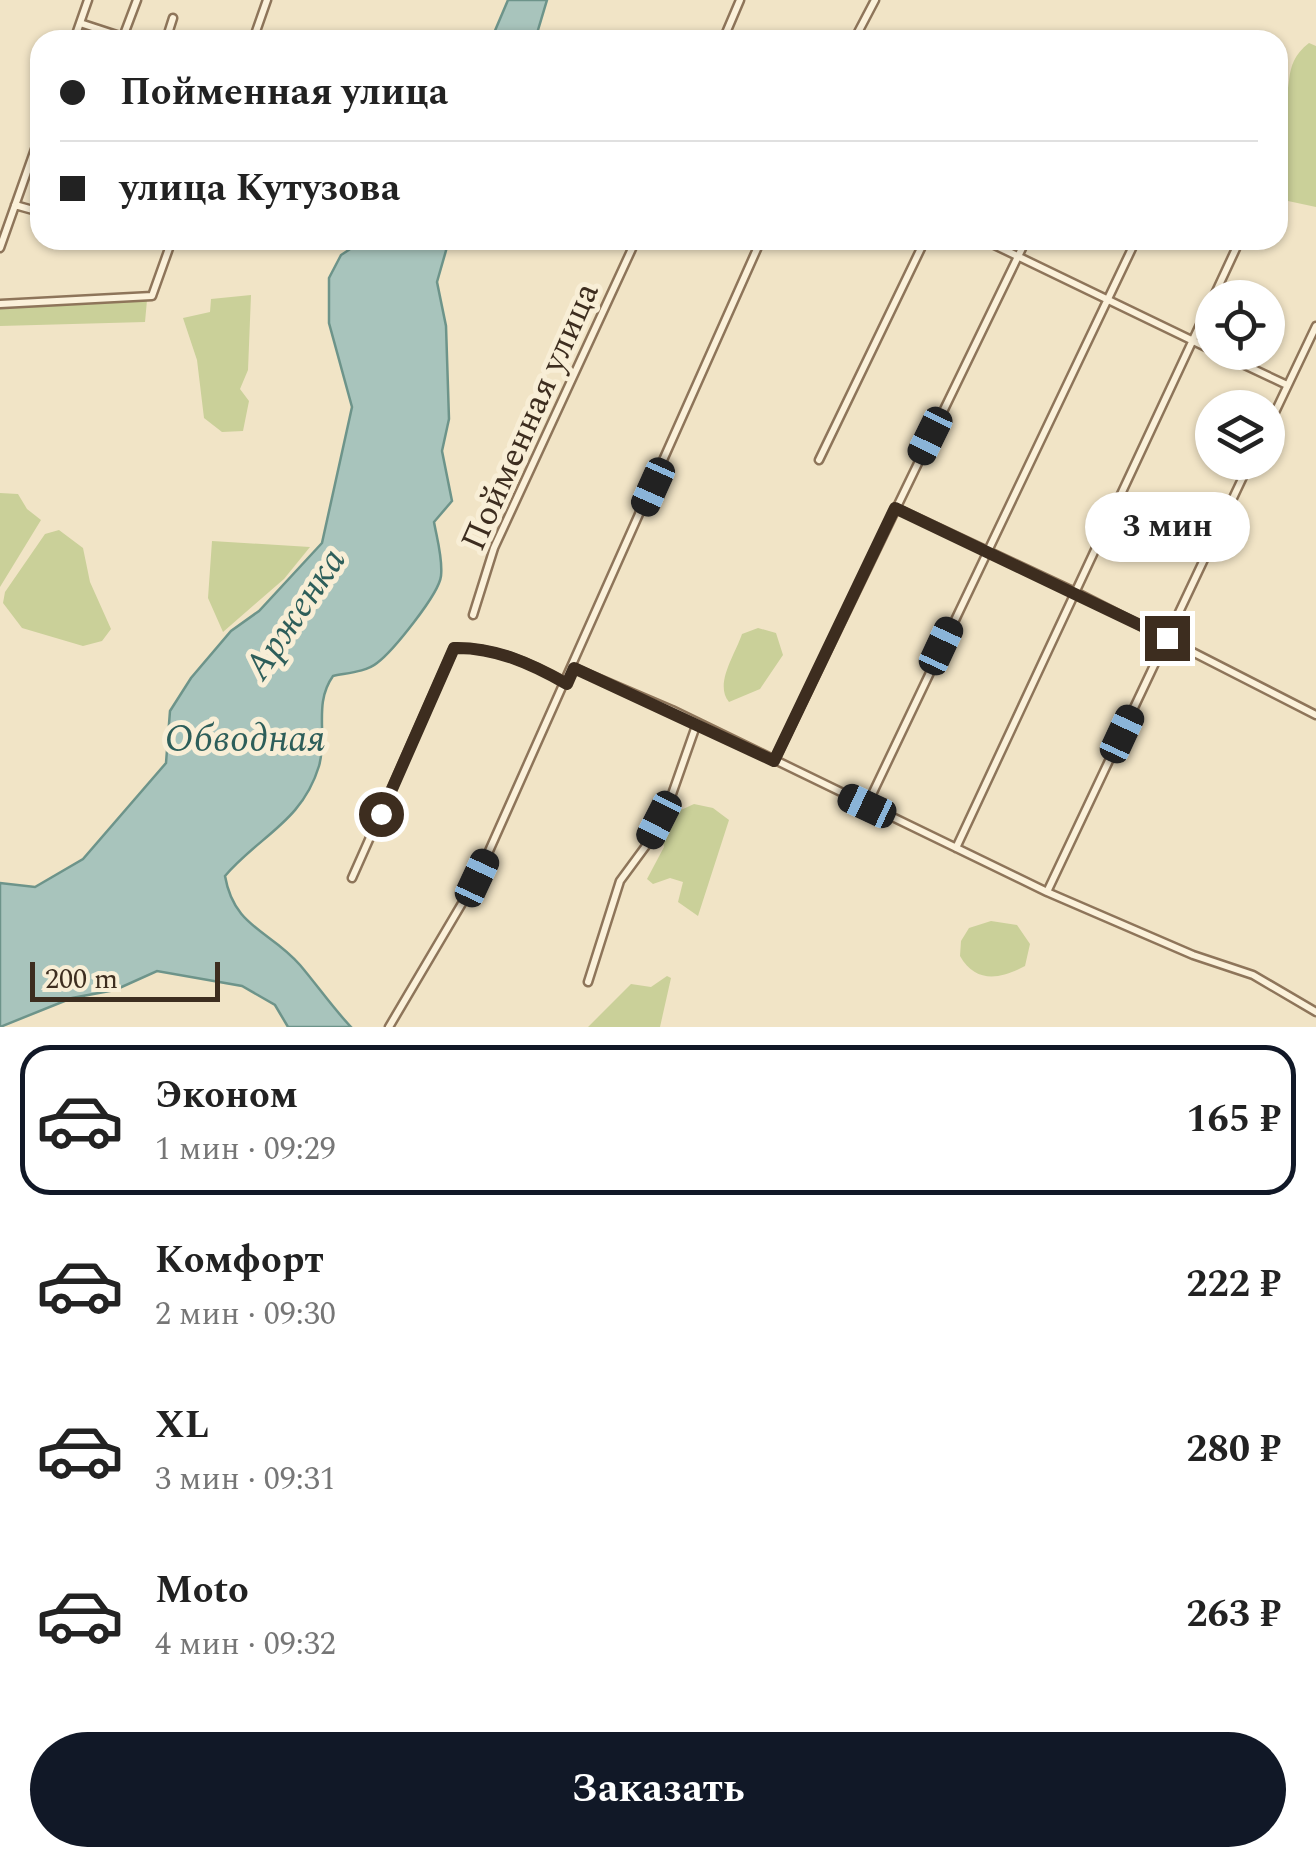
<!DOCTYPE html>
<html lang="ru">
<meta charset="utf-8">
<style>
:root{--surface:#fff;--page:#f2f2f2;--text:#222;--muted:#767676;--line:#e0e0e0;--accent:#111827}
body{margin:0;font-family:Spectral,serif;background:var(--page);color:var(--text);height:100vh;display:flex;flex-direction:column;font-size:38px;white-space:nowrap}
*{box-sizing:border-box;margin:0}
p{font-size:32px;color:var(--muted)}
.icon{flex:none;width:55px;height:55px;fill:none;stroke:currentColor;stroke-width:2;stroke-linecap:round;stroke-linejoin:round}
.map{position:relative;height:1027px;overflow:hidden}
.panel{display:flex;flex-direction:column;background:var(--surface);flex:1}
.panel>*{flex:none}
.hud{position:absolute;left:30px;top:30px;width:1258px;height:220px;border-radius:30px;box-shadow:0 2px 8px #0004;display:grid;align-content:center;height:220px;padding:0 30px;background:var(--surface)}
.tools{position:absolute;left:1195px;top:280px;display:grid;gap:20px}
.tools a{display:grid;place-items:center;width:90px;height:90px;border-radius:50%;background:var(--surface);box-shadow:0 2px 8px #0004;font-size:50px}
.scale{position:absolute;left:30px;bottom:25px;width:190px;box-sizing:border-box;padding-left:10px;border:5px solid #3d2d1f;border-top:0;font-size:28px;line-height:35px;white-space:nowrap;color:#3d2d1f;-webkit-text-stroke:8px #f8eed6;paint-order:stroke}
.end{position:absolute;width:45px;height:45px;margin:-22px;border:12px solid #3d2d1f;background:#fff;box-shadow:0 0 0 5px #fff}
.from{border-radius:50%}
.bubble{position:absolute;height:70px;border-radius:35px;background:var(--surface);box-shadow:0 2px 8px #0004;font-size:32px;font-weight:700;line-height:70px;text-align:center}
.car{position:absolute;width:30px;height:60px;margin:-30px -15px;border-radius:12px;box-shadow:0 0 8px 2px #0007;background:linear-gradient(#222 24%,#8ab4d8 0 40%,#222 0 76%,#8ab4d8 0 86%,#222 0)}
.hud b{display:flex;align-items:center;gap:35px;height:95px;font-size:38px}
.hud b+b{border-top:2px solid var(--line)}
.hud i{width:25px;height:25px;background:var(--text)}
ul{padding:18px 0 0;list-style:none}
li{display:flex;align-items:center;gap:30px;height:150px;margin:0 20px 15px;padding:0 10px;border:5px solid transparent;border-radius:30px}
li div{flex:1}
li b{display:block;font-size:38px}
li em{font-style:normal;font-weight:700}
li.active{border-color:var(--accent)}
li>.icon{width:90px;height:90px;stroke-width:1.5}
.primary-button{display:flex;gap:20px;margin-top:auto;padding:20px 30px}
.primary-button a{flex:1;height:115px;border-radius:60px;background:var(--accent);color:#fff;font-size:40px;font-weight:700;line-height:115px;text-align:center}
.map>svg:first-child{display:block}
</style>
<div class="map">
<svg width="1316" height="1027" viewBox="0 0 1316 1027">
<rect width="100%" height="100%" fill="#f1e4c6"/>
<!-- green -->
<path fill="#cad099" d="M1309 43 1316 46V207L1288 201 1278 188V113C1297 90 1279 66 1309 43Z
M251 295 248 370 240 389 249 401 243 431 222 432 204 418 197 360 183 318 210 312 211 299Z
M147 300 145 322 0 326V308Z
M0 493 18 494 27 509 41 520 0 587Z
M59 530 83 548 90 582 111 629 102 641 83 646 22 628 3 603 5 592 45 534Z
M212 541 310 547 284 579 223 632 208 598Z
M758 628 776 633 783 655 760 689 729 702C714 684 735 655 742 634Z
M694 804 713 808 729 820 698 916 678 902 683 882 670 878 653 884 647 879 664 847 662 836 670 815Z
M991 921 1017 925 1030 944 1025 966C1001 979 976 984 960 956L961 941 969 928Z
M667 976 671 978 660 1027H588L631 984 651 987Z"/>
<!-- water -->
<path fill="#a8c4bc" stroke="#6d948a" stroke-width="2.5" d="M508 0H547L535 40H491Z
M364 240H449L437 282 446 326 449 419 442 451 452 501 434 522C437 539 443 559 441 576 439 594 393 651 377 663 366 672 347 673 333 676 313 704 328 735 319 766 302 822 259 836 225 876 234 928 270 930 300 965 317 985 332 1007 351 1027H288L275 1005 242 986 157 971 115 990 72 998 0 1027V883L35 887 83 859 166 763 170 711 191 678 231 631 259 611 322 543 352 407 329 323V278L341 255Z"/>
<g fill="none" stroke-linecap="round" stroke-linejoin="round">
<defs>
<path id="minor" d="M80 23 132 40
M123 37 137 0
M74 40 88 0
M166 40 173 18
M253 40 267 0
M723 40 740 0
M854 40 875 0
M15 205 40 212
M984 240 1212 350
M0 248 40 135
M1213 298 1240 240
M0 304 152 296 172 240
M1217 352 1287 385
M1268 427 1316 326
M819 460 925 240
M896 508 1075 592 1316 715
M473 615 494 548 636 240
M574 668 672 710 1047 892 1193 955 1253 975 1316 1012
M774 761 1026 240
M867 805 1136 240
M956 848 1212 299
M352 878 454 648C495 647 532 664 567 683
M1047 892 1250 462
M588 982 620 881 648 843 671 797 697 723
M389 1027 477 878 761 240"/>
</defs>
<!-- minor casing -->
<use href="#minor" stroke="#8e755a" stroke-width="11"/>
<!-- minor -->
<use href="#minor" stroke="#fbf1da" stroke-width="6"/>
</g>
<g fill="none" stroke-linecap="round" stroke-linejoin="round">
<!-- route -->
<path stroke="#3d2d1f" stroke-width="12" d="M381 814 454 648C495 647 532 664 567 684L574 668 774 761 895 508 1167 638"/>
</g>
<g text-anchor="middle" stroke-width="10" stroke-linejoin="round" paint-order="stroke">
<!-- street labels -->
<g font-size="35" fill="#3d2d1f" stroke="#f8eed6">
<text transform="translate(529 416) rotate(-66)" y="12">Пойменная улица</text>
</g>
<!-- water labels -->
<g font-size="38" font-style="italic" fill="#2d5e5a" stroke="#f8eed6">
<text transform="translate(294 613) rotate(-56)" y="13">Арженка</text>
<text x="245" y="751">Обводная</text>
</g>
</g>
</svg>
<div class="tools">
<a><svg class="icon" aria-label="locate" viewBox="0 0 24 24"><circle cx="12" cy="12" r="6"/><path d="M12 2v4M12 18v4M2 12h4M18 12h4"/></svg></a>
<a><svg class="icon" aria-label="layers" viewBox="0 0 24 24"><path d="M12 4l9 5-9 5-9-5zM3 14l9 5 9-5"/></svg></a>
</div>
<div class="scale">200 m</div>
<i class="end from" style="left:381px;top:814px"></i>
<i class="end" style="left:1167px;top:638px"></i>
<div class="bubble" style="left:1085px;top:492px;width:165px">3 мин</div>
<i class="car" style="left:930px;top:436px;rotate:206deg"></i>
<i class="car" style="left:653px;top:487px;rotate:204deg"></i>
<i class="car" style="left:941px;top:646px;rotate:25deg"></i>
<i class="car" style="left:1122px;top:734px;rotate:25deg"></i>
<i class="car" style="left:867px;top:806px;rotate:295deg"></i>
<i class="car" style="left:659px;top:820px;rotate:207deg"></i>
<i class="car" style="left:477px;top:878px;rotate:25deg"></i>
<div class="hud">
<b><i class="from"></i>Пойменная улица</b>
<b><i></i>улица Кутузова</b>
</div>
</div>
<section class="panel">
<ul>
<li class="active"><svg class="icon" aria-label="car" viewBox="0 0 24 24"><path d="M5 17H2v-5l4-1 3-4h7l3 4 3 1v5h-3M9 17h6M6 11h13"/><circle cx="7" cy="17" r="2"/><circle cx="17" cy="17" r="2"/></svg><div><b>Эконом</b><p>1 мин · 09:29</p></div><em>165 ₽</em></li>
<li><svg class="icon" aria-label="car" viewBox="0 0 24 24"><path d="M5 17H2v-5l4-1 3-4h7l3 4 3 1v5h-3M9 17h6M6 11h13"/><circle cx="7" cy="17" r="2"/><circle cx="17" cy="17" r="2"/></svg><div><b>Комфорт</b><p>2 мин · 09:30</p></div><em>222 ₽</em></li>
<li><svg class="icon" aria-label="car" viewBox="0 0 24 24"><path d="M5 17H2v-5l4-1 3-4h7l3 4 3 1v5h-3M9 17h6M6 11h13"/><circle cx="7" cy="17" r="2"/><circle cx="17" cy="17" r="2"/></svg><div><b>XL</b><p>3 мин · 09:31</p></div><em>280 ₽</em></li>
<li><svg class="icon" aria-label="car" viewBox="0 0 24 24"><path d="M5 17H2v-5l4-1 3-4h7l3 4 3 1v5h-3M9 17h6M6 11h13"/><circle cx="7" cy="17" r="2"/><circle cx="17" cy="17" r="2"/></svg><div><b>Moto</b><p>4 мин · 09:32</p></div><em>263 ₽</em></li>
</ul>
<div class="primary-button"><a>Заказать</a></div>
</section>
